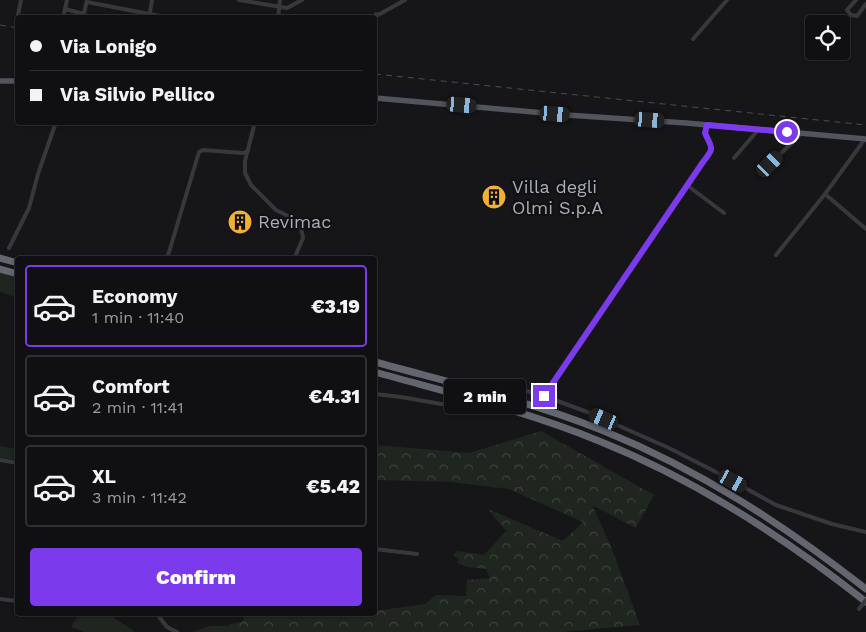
<!DOCTYPE html>
<meta charset="utf-8">
<style>
:root{--surface:#101012;--page:#1e1e20;--text:#f1f3f6;--muted:#9c9d9f;--line:#303032;--accent:#7c3aed}
body{margin:0;font-family:"Work Sans",sans-serif;background:var(--page);color:var(--text);height:100vh;display:flex;flex-direction:column;font-size:19px;white-space:nowrap}
*{box-sizing:border-box;margin:0}
p{font-size:16px;color:var(--muted)}
.icon{flex:none;width:28px;height:28px;fill:none;stroke:currentColor;stroke-width:2;stroke-linecap:round;stroke-linejoin:round}
.map{position:relative;flex:1;overflow:hidden}
.side{position:absolute;left:15px;top:256px;width:362px;height:360px;display:flex;flex-direction:column;background:var(--surface);border-radius:5px;box-shadow:0 1px 4px #0004,0 0 0 1px var(--line)}
.side>*{flex:none}
.guide{position:absolute;left:15px;top:15px;width:362px;height:110px;border-radius:5px;box-shadow:0 1px 4px #0004,0 0 0 1px var(--line);display:grid;align-content:center;height:110px;padding:0 15px;background:var(--surface)}
.controls{position:absolute;left:805px;top:15px;display:grid;gap:10px}
.controls a{display:grid;place-items:center;width:45px;height:45px;border-radius:5px;background:var(--surface);box-shadow:0 1px 4px #0004,0 0 0 1px var(--line);font-size:25px}
.end{position:absolute;width:22px;height:22px;margin:-11px;border:6px solid #7c3aed;background:#fff;box-shadow:0 0 0 2px #fff}
.from{border-radius:50%}
.bubble{position:absolute;height:35px;border-radius:5px;background:var(--surface);box-shadow:0 1px 4px #0004,0 0 0 1px var(--line);font-size:16px;font-weight:800;line-height:35px;text-align:center}
.car{position:absolute;width:15px;height:30px;margin:-15px -8px;border-radius:6px;box-shadow:0 0 4px 1px #0007;background:linear-gradient(#222 24%,#8ab4d8 0 40%,#222 0 76%,#8ab4d8 0 86%,#222 0)}
.guide b{display:flex;align-items:center;gap:18px;height:48px;font-size:19px}
.guide b+b{border-top:1px solid var(--line)}
.guide i{width:12px;height:12px;background:var(--text)}
ul{padding:9px 0 0;list-style:none}
li{display:flex;align-items:center;gap:15px;height:82px;margin:0 10px 8px;padding:0 5px;border:2px solid var(--line);border-radius:5px}
li div{flex:1}
li b{display:block;font-size:19px}
li em{font-style:normal;font-weight:800}
li.on{border-color:var(--accent)}
li>.icon{width:45px;height:45px;stroke-width:1.5}
.action{display:flex;gap:10px;margin-top:auto;padding:10px 15px}
.action a{flex:1;height:58px;border-radius:5px;background:var(--accent);color:#fff;font-size:20px;font-weight:800;line-height:58px;text-align:center}
.map>svg:first-child{display:block}
</style>
<div class="map">
<svg width="866" height="632" viewBox="0 0 866 632">
<defs>
<pattern id="forest-crowns" width="20" height="18" patternUnits="userSpaceOnUse" patternTransform="scale(1.25)"><rect width="20" height="18" fill="#1e261f"/><path d="M2 6a3 3 0 1 1 6 0M12 15a3 3 0 1 1 6 0" fill="none" stroke="#3c433d"/></pattern>
</defs>
<rect width="100%" height="100%" fill="#161618"/>
<!-- grass -->
<path fill="#1e261f" d="M0 272 17 276V298L0 292Z
M0 446 17 449V460L0 458Z
M79 614H116L114 618 134 631 133 632H84L71 627Z"/>
<!-- forest -->
<path fill="url(#forest-crowns)" d="M541 431 654 495 636 528 592 505 610 544 640 625 562 632H192L210 626H228L230 624 242 622 246 614H375V611L425 604 436 595 466 596 467 580 490 578 486 569 468 567 457 563 459 559 453 556 457 551 484 555 506 531 488 509 563 541 583 522 509 489 450 482 375 480V445L469 453Z"/>
<g fill="none" stroke-linecap="round" stroke-linejoin="round">
<!-- minor-tunnel -->
<path stroke="#333438" stroke-width="4" stroke-dasharray="4 2" stroke-linecap="butt" d="M458 402 489 387"/>
<!-- minor -->
<path stroke="#37383d" stroke-width="4" d="M239 0 287 8 302 0
M856 0 847 10 851 15 857 16 866 4
M87 2 170 18
M65 9 84 14
M376 14 378 15 405 0
M18 15 21 0
M63 18 67 0
M83 18 87 0
M149 18 152 0
M278 18 280 0
M693 39 727 0
M255 122 245 161V173L251 185 276 210 294 219 301 227 303 238 294 259
M865 139 825 194 866 229
M734 158 758 130
M770 164 802 133
M688 186 724 213
M9 248 29 208 38 174 56 122
M776 255 825 194
M167 259 199 152 203 150 243 153 248 151V149
M489 387 497 385H507L544 396 590 413 669 448 718 473 776 505 832 524 866 532
M375 394 401 397 447 405 458 402
M544 396 703 162C715 147 712 149 705 133L707 125
M0 460 18 463
M375 549 417 554
M0 599 18 601
M157 614 167 627 177 632"/>
<!-- primary -->
<path stroke="#53555c" stroke-width="5.5" d="M0 81H18
M375 98 567 115 686 123 866 139"/>
<!-- motorway -->
<path stroke="#63666e" stroke-width="7" d="M0 258 18 263
M0 269 18 274
M375 362C452 383 530 401 604 431 700 470 784 525 866 589
M375 372C450 393 526 411 599 441 696 480 784 537 866 602"/>
<!-- rail -->
<path stroke="#4a4c52" stroke-width="1" stroke-dasharray="6 5" stroke-linecap="butt" d="M0 25 18 28
M375 74 866 125"/>
<!-- minor-bridge -->
<path stroke="#37383d" stroke-width="4" d="M859 609 866 600"/>
</g>
<g fill="none" stroke-linecap="round" stroke-linejoin="round">
<!-- route -->
<path stroke="#7c3aed" stroke-width="6" d="M544 396 703 162C715 147 712 149 705 133L707 125 787 132"/>
</g>
<!-- icons -->
<defs>
<symbol id="building-disc" viewBox="-11 -11 22 22"><circle r="9.5" fill="#f2b134" stroke="#111113"/><path d="M-4-6H4V6H1V3H-1V6H-4ZM-2.5-4.3h1.7v1.8h-1.7ZM.8-4.3h1.7v1.8H.8ZM-2.5-1h1.7V.8h-1.7ZM.8-1h1.7V.8H.8Z" fill="#111"/></symbol>
</defs>
<g fill-rule="evenodd">
<use href="#building-disc" x="480" y="183" width="28" height="28"/>
<use href="#building-disc" x="226" y="208" width="28" height="28"/>
</g>
<g text-anchor="middle" stroke-width="4.5" stroke-linejoin="round" paint-order="stroke">
<!-- poi labels -->
<g font-size="18" fill="#a8adb8" stroke="#111113" text-anchor="start">
<text x="512" y="193">Villa degli<tspan x="512" dy="21">Olmi S.p.A</tspan></text>
<text x="258" y="228">Revimac</text>
</g>
</g>
</svg>
<div class="controls">
<a><svg class="icon" aria-label="locate" viewBox="0 0 24 24"><circle cx="12" cy="12" r="6"/><path d="M12 2v4M12 18v4M2 12h4M18 12h4"/></svg></a>
</div>
<i class="end from" style="left:787px;top:132px"></i>
<i class="end" style="left:544px;top:396px"></i>
<div class="bubble" style="left:444px;top:379px;width:82px">2 min</div>
<i class="car" style="left:462px;top:105px;rotate:95deg"></i>
<i class="car" style="left:555px;top:114px;rotate:95deg"></i>
<i class="car" style="left:650px;top:120px;rotate:94deg"></i>
<i class="car" style="left:770px;top:164px;rotate:45deg"></i>
<i class="car" style="left:604px;top:419px;rotate:293deg"></i>
<i class="car" style="left:733px;top:481px;rotate:119deg"></i>
<div class="guide">
<b><i class="from"></i>Via Lonigo</b>
<b><i></i>Via Silvio Pellico</b>
</div>
<section class="side">
<ul>
<li class="on"><svg class="icon" aria-label="car" viewBox="0 0 24 24"><path d="M5 17H2v-5l4-1 3-4h7l3 4 3 1v5h-3M9 17h6M6 11h13"/><circle cx="7" cy="17" r="2"/><circle cx="17" cy="17" r="2"/></svg><div><b>Economy</b><p>1 min · 11:40</p></div><em>€3.19</em></li>
<li><svg class="icon" aria-label="car" viewBox="0 0 24 24"><path d="M5 17H2v-5l4-1 3-4h7l3 4 3 1v5h-3M9 17h6M6 11h13"/><circle cx="7" cy="17" r="2"/><circle cx="17" cy="17" r="2"/></svg><div><b>Comfort</b><p>2 min · 11:41</p></div><em>€4.31</em></li>
<li><svg class="icon" aria-label="car" viewBox="0 0 24 24"><path d="M5 17H2v-5l4-1 3-4h7l3 4 3 1v5h-3M9 17h6M6 11h13"/><circle cx="7" cy="17" r="2"/><circle cx="17" cy="17" r="2"/></svg><div><b>XL</b><p>3 min · 11:42</p></div><em>€5.42</em></li>
</ul>
<div class="action"><a>Confirm</a></div>
</section>
</div>
